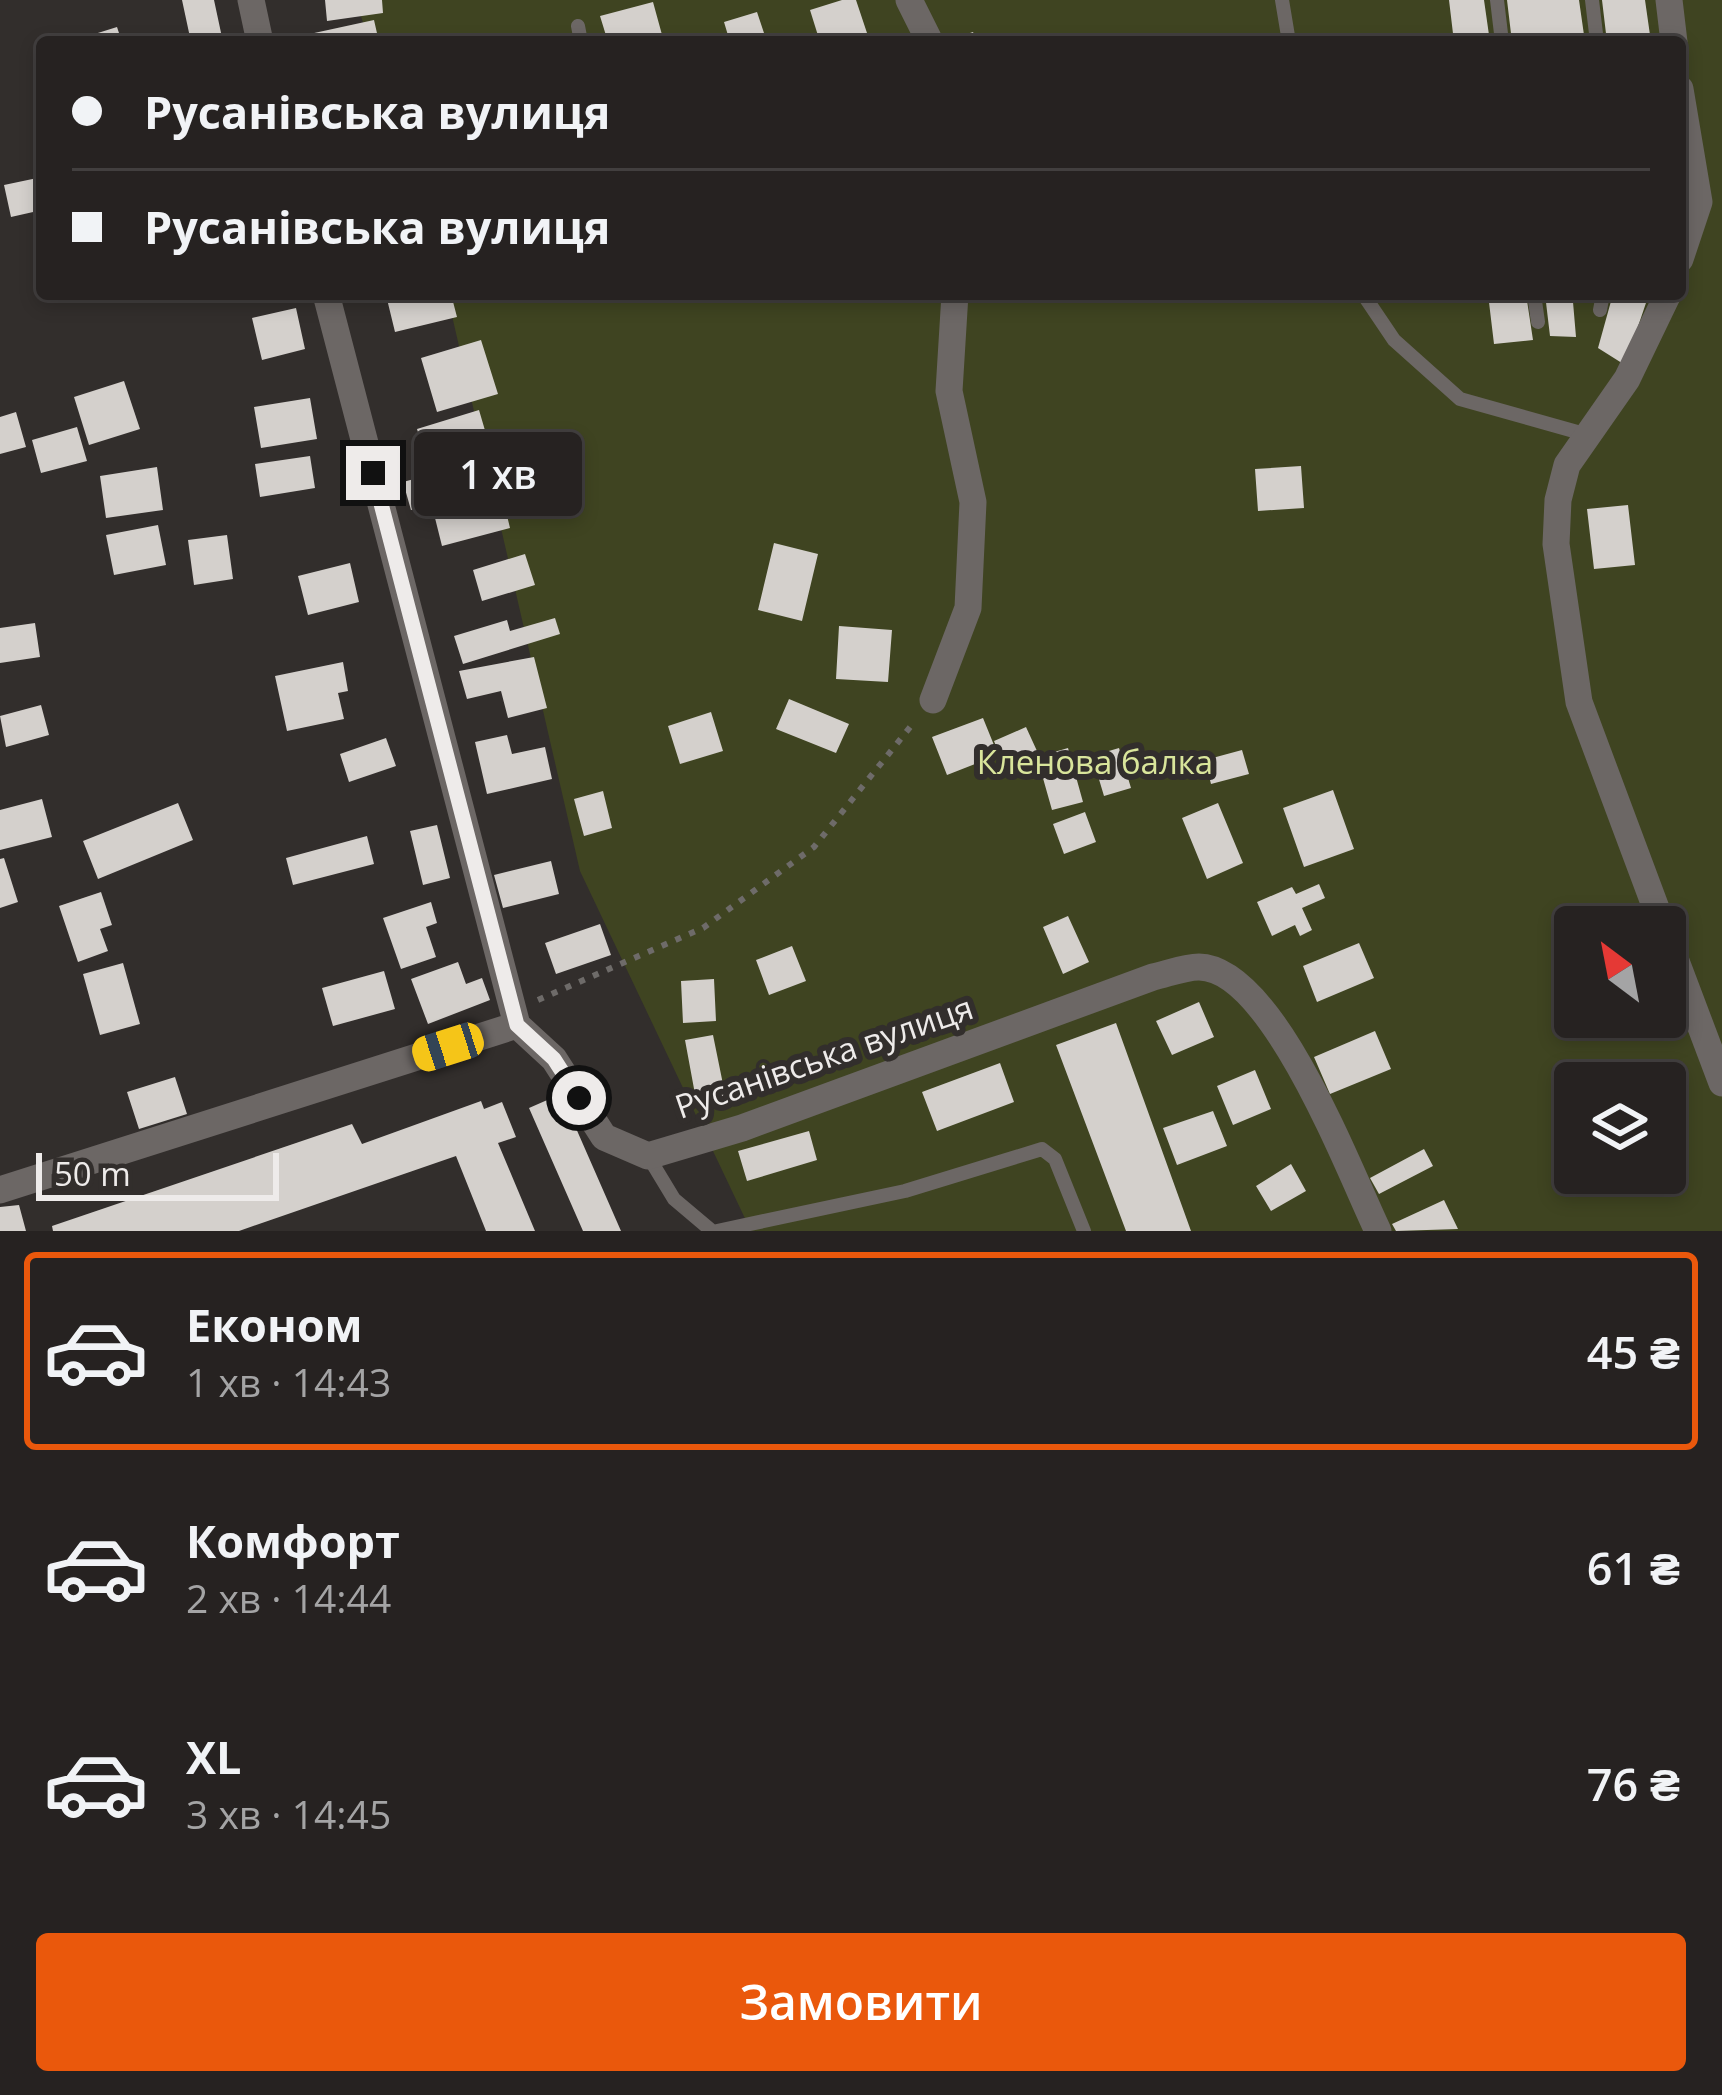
<!DOCTYPE html>
<html lang="uk">
<meta charset="utf-8">
<style>
:root{--surface:#262221;--page:#322f2e;--text:#f1f3f6;--muted:#a4a4a5;--line:#423f3f;--accent:#ea580c}
body{margin:0;font-family:"Open Sans",sans-serif;background:var(--page);color:var(--text);height:100vh;display:flex;flex-direction:column;font-size:45px;white-space:nowrap}
*{box-sizing:border-box;margin:0}
p{font-size:39px;color:var(--muted)}
.icon{flex:none;width:66px;height:66px;fill:none;stroke:currentColor;stroke-width:2;stroke-linecap:round;stroke-linejoin:round}
.map{position:relative;height:1231px;overflow:hidden}
.panel{display:flex;flex-direction:column;background:var(--surface);flex:1}
.panel>*{flex:none}
.hud{position:absolute;left:36px;top:36px;width:1650px;height:264px;border-radius:12px;box-shadow:0 6px 18px #0003,0 0 0 3px var(--line);display:grid;align-content:center;height:264px;padding:0 36px;background:var(--surface)}
.needle{width:78px;rotate:328deg}
.buttons{position:absolute;left:1554px;top:906px;display:grid;gap:24px}
.buttons a{display:grid;place-items:center;width:132px;height:132px;border-radius:12px;background:var(--surface);box-shadow:0 6px 18px #0003,0 0 0 3px var(--line);font-size:60px}
.scale{position:absolute;left:36px;bottom:30px;width:243px;box-sizing:border-box;padding-left:12px;border:6px solid #eeebea;border-top:0;font-size:33px;line-height:42px;white-space:nowrap;color:#eeebea;-webkit-text-stroke:9px #322e2c;paint-order:stroke}
.end{position:absolute;width:54px;height:54px;margin:-27px;border:15px solid #eeebea;background:#111;box-shadow:0 0 0 6px #111}
.from{border-radius:50%}
.bubble{position:absolute;height:84px;border-radius:12px;background:var(--surface);box-shadow:0 6px 18px #0003,0 0 0 3px var(--line);font-size:39px;font-weight:600;line-height:84px;text-align:center}
.car{position:absolute;width:36px;height:72px;margin:-36px -18px;border-radius:15px;box-shadow:0 0 9px 3px #0007;background:linear-gradient(#f5c518 24%,#345 0 40%,#f5c518 0 76%,#345 0 86%,#f5c518 0)}
.hud b{display:flex;align-items:center;gap:42px;height:114px;font-size:45px}
.hud b+b{border-top:3px solid var(--line)}
.hud i{width:30px;height:30px;background:var(--text)}
ul{padding:21px 0 0;list-style:none}
li{display:flex;align-items:center;gap:36px;height:198px;margin:0 24px 18px;padding:0 12px;border:6px solid transparent;border-radius:12px}
li div{flex:1}
li b{display:block;font-size:45px}
li em{font-style:normal;font-weight:600}
li.active{border-color:var(--accent)}
li>.icon{width:108px;height:108px;stroke-width:1.5}
.cta{display:flex;gap:24px;margin-top:auto;padding:24px 36px}
.cta a{flex:1;height:138px;border-radius:12px;background:var(--accent);color:#fff;font-size:48px;font-weight:600;line-height:138px;text-align:center}
.map>svg:first-child{display:block}
</style>
<div class="map">
<svg width="1722" height="1231" viewBox="0 0 1722 1231">
<rect width="100%" height="100%" fill="#322e2c"/>
<!-- green -->
<path fill="#3f4421" fill-rule="evenodd" d="M356 0H1722V1231H751L580 871 447 294H1680V42H369ZM1575 927H1665V1017H1575ZM1575 1083H1665V1173H1575Z"/>
<!-- building -->
<path fill="#d4d0cc" d="M182 0H214L223 42H191Z
M325 0H382L383 13 327 21Z
M842 0H856L867 33 820 42 810 10Z
M1449 0H1484L1490 42H1454Z
M1507 0H1579L1585 42H1512Z
M1602 0H1645L1651 42H1607Z
M653 2 664 42H608L600 16Z
M757 12 767 42H730L724 22Z
M374 20 379 42H307L305 35Z
M117 27 122 42H87L85 37Z
M973 32 977 42H946V41Z
M42 177V210L11 217 4 185Z
M451 294 457 317 395 332 386 295Z
M1488 294H1526L1533 340 1494 344Z
M1545 294H1585L1586 301 1573 302 1576 337 1550 336Z
M1613 294H1649L1625 365 1598 348Z
M296 308 305 349 262 360 252 318Z
M481 340 498 394 437 412 421 358Z
M124 381 140 429 89 445 74 397Z
M310 398 317 439 261 448 254 407Z
M479 410 489 444 427 462 417 429Z
M16 412 26 447 0 454V417Z
M77 427 87 461 41 473 32 440Z
M310 456 315 488 260 497 255 464Z
M462 466 469 493 411 510 403 482Z
M1301 466 1304 508 1258 511 1255 469Z
M157 467 163 510 106 518 100 476Z
M503 499 510 528 442 546 435 518Z
M1628 505 1635 565 1594 569 1587 509Z
M158 525 166 565 114 575 106 535Z
M227 535 233 579 194 585 188 540Z
M774 543 818 554 802 621 758 610Z
M525 554 535 585 482 601 473 570Z
M350 563 359 602 308 615 298 576Z
M555 618 560 634 463 664 454 636 507 620 510 631Z
M35 623 40 657 0 663V628Z
M839 626 892 630 888 682 836 679Z
M534 657 547 708 508 718 501 691 467 699 459 671Z
M343 662 348 691 338 693 344 719 287 731 275 676Z
M789 699 849 724 836 753 776 729Z
M41 705 49 735 6 747 0 716Z
M711 712 723 751 680 764 668 726Z
M983 718 998 755 947 775 932 737Z
M1026 727 1037 751 1004 765 994 741Z
M507 735 512 754 545 747 552 779 487 794 475 742Z
M386 738 396 766 349 782 340 754Z
M1068 748 1083 802 1052 810 1037 757Z
M1119 748 1131 788 1104 796 1092 756Z
M1242 750 1249 774 1211 784 1205 760Z
M1333 790 1354 849 1304 867 1283 808Z
M603 791 612 828 584 836 574 799Z
M42 799 52 837 0 850V810Z
M178 803 193 840 98 879 83 841Z
M1218 803 1243 863 1207 879 1182 818Z
M1085 812 1096 842 1064 854 1053 824Z
M437 825 450 878 423 885 410 831Z
M367 836 374 864 293 885 286 858Z
M4 858 18 902 0 908V859Z
M551 861 559 894 503 908 494 875Z
M1319 884 1325 898 1302 908 1312 930 1300 936 1295 925 1272 936 1257 902 1292 887 1296 894Z
M101 892 112 925 100 929 108 951 78 962 59 906Z
M431 902 437 923 426 927 436 957 401 969 383 918Z
M1068 916 1089 962 1063 974 1043 927Z
M600 924 611 955 556 974 545 943Z
M1359 943 1374 978 1317 1002 1303 966Z
M792 946 806 981 769 995 756 960Z
M458 962 466 984 482 978 490 1000 428 1024 411 979Z
M123 963 140 1024 100 1035 83 974Z
M384 971 395 1009 333 1026 322 988Z
M714 979 716 1021 683 1023 681 981Z
M1199 1002 1214 1037 1172 1055 1156 1021Z
M1116 1023 1191 1231H1126L1056 1045Z
M1375 1031 1391 1069 1330 1094 1314 1057Z
M713 1035 726 1099 697 1105 685 1040Z
M1000 1063 1014 1102 937 1131 922 1092Z
M1255 1070 1271 1109 1233 1125 1217 1086Z
M175 1077 187 1114 139 1129 127 1092Z
M561 1094 621 1231H583L529 1108Z
M481 1101 484 1109 502 1102 516 1137 498 1143 535 1231H486L456 1156 239 1231H53L52 1226 352 1124 362 1144Z
M1213 1111 1227 1146 1177 1165 1163 1128Z
M809 1131 817 1160 747 1181 738 1151Z
M1424 1149 1433 1166 1379 1194 1370 1178Z
M1291 1164 1306 1191 1271 1211 1256 1186Z
M1444 1200 1458 1229 1396 1231 1392 1224Z
M19 1205 26 1231H0V1207Z"/>
<g fill="none" stroke-linecap="round" stroke-linejoin="round">
<!-- path -->
<path stroke="#6e6b69" stroke-width="6" stroke-dasharray="6 9" stroke-linecap="butt" d="M538 1000 703 928 814 847 915 721"/>
<!-- service -->
<path stroke="#6c6765" stroke-width="14" d="M1282 0 1289 42
M1497 0 1502 42
M1592 0 1597 42
M578 26 581 42
M1363 294 1394 340 1460 399 1588 435
M1534 294 1538 322
M1600 310 1603 294
M648 1156 674 1199 712 1231
M717 1231 905 1191 1042 1149 1055 1159 1084 1231"/>
<!-- minor -->
<path stroke="#6c6765" stroke-width="27" d="M251 0 260 42
M909 0 930 42
M1669 0 1674 42
M1680 89 1699 202 1680 259
M326 294 517 1025 554 1059 604 1137 648 1156 742 1128 1153 977C1167 974 1184 967 1199 967 1273 968 1349 1171 1378 1231
M933 700 968 608 973 502 949 391 955 294
M1663 927 1579 702 1556 544 1558 500 1567 465 1627 379 1668 294
M1665 932 1722 1083
M0 1190 517 1025"/>
</g>
<g fill="none" stroke-linecap="round" stroke-linejoin="round">
<!-- route -->
<path stroke="#eeebea" stroke-width="15" d="M373 473 517 1025 554 1059 579 1098"/>
</g>
<g text-anchor="middle" stroke-width="12" stroke-linejoin="round" paint-order="stroke">
<!-- park labels -->
<g font-size="33" fill="#d9e59b" stroke="#322e2c">
<text x="1095" y="774">Кленова балка</text>
</g>
<!-- street labels -->
<g font-size="33" fill="#eeebea" stroke="#322e2c">
<text transform="translate(824 1057) rotate(-19)" y="12">Русанівська вулиця</text>
</g>
</g>
</svg>
<div class="buttons">
<a><svg class="needle" viewBox="-14 -14 28 28"><path d="M0-13l5 13h-10z" fill="#e53935"/><path d="M0 13l5-13h-10z" fill="#a4a4a5"/></svg></a>
<a><svg class="icon" aria-label="layers" viewBox="0 0 24 24"><path d="M12 4l9 5-9 5-9-5zM3 14l9 5 9-5"/></svg></a>
</div>
<div class="scale">50 m</div>
<i class="end from" style="left:579px;top:1098px"></i>
<i class="end" style="left:373px;top:473px"></i>
<div class="bubble" style="left:414px;top:432px;width:168px">1 хв</div>
<i class="car" style="left:448px;top:1047px;rotate:252deg"></i>
<div class="hud">
<b><i class="from"></i>Русанівська вулиця</b>
<b><i></i>Русанівська вулиця</b>
</div>
</div>
<section class="panel">
<ul>
<li class="active"><svg class="icon" aria-label="car" viewBox="0 0 24 24"><path d="M5 17H2v-5l4-1 3-4h7l3 4 3 1v5h-3M9 17h6M6 11h13"/><circle cx="7" cy="17" r="2"/><circle cx="17" cy="17" r="2"/></svg><div><b>Економ</b><p>1 хв · 14:43</p></div><em>45 ₴</em></li>
<li><svg class="icon" aria-label="car" viewBox="0 0 24 24"><path d="M5 17H2v-5l4-1 3-4h7l3 4 3 1v5h-3M9 17h6M6 11h13"/><circle cx="7" cy="17" r="2"/><circle cx="17" cy="17" r="2"/></svg><div><b>Комфорт</b><p>2 хв · 14:44</p></div><em>61 ₴</em></li>
<li><svg class="icon" aria-label="car" viewBox="0 0 24 24"><path d="M5 17H2v-5l4-1 3-4h7l3 4 3 1v5h-3M9 17h6M6 11h13"/><circle cx="7" cy="17" r="2"/><circle cx="17" cy="17" r="2"/></svg><div><b>XL</b><p>3 хв · 14:45</p></div><em>76 ₴</em></li>
</ul>
<div class="cta"><a>Замовити</a></div>
</section>
